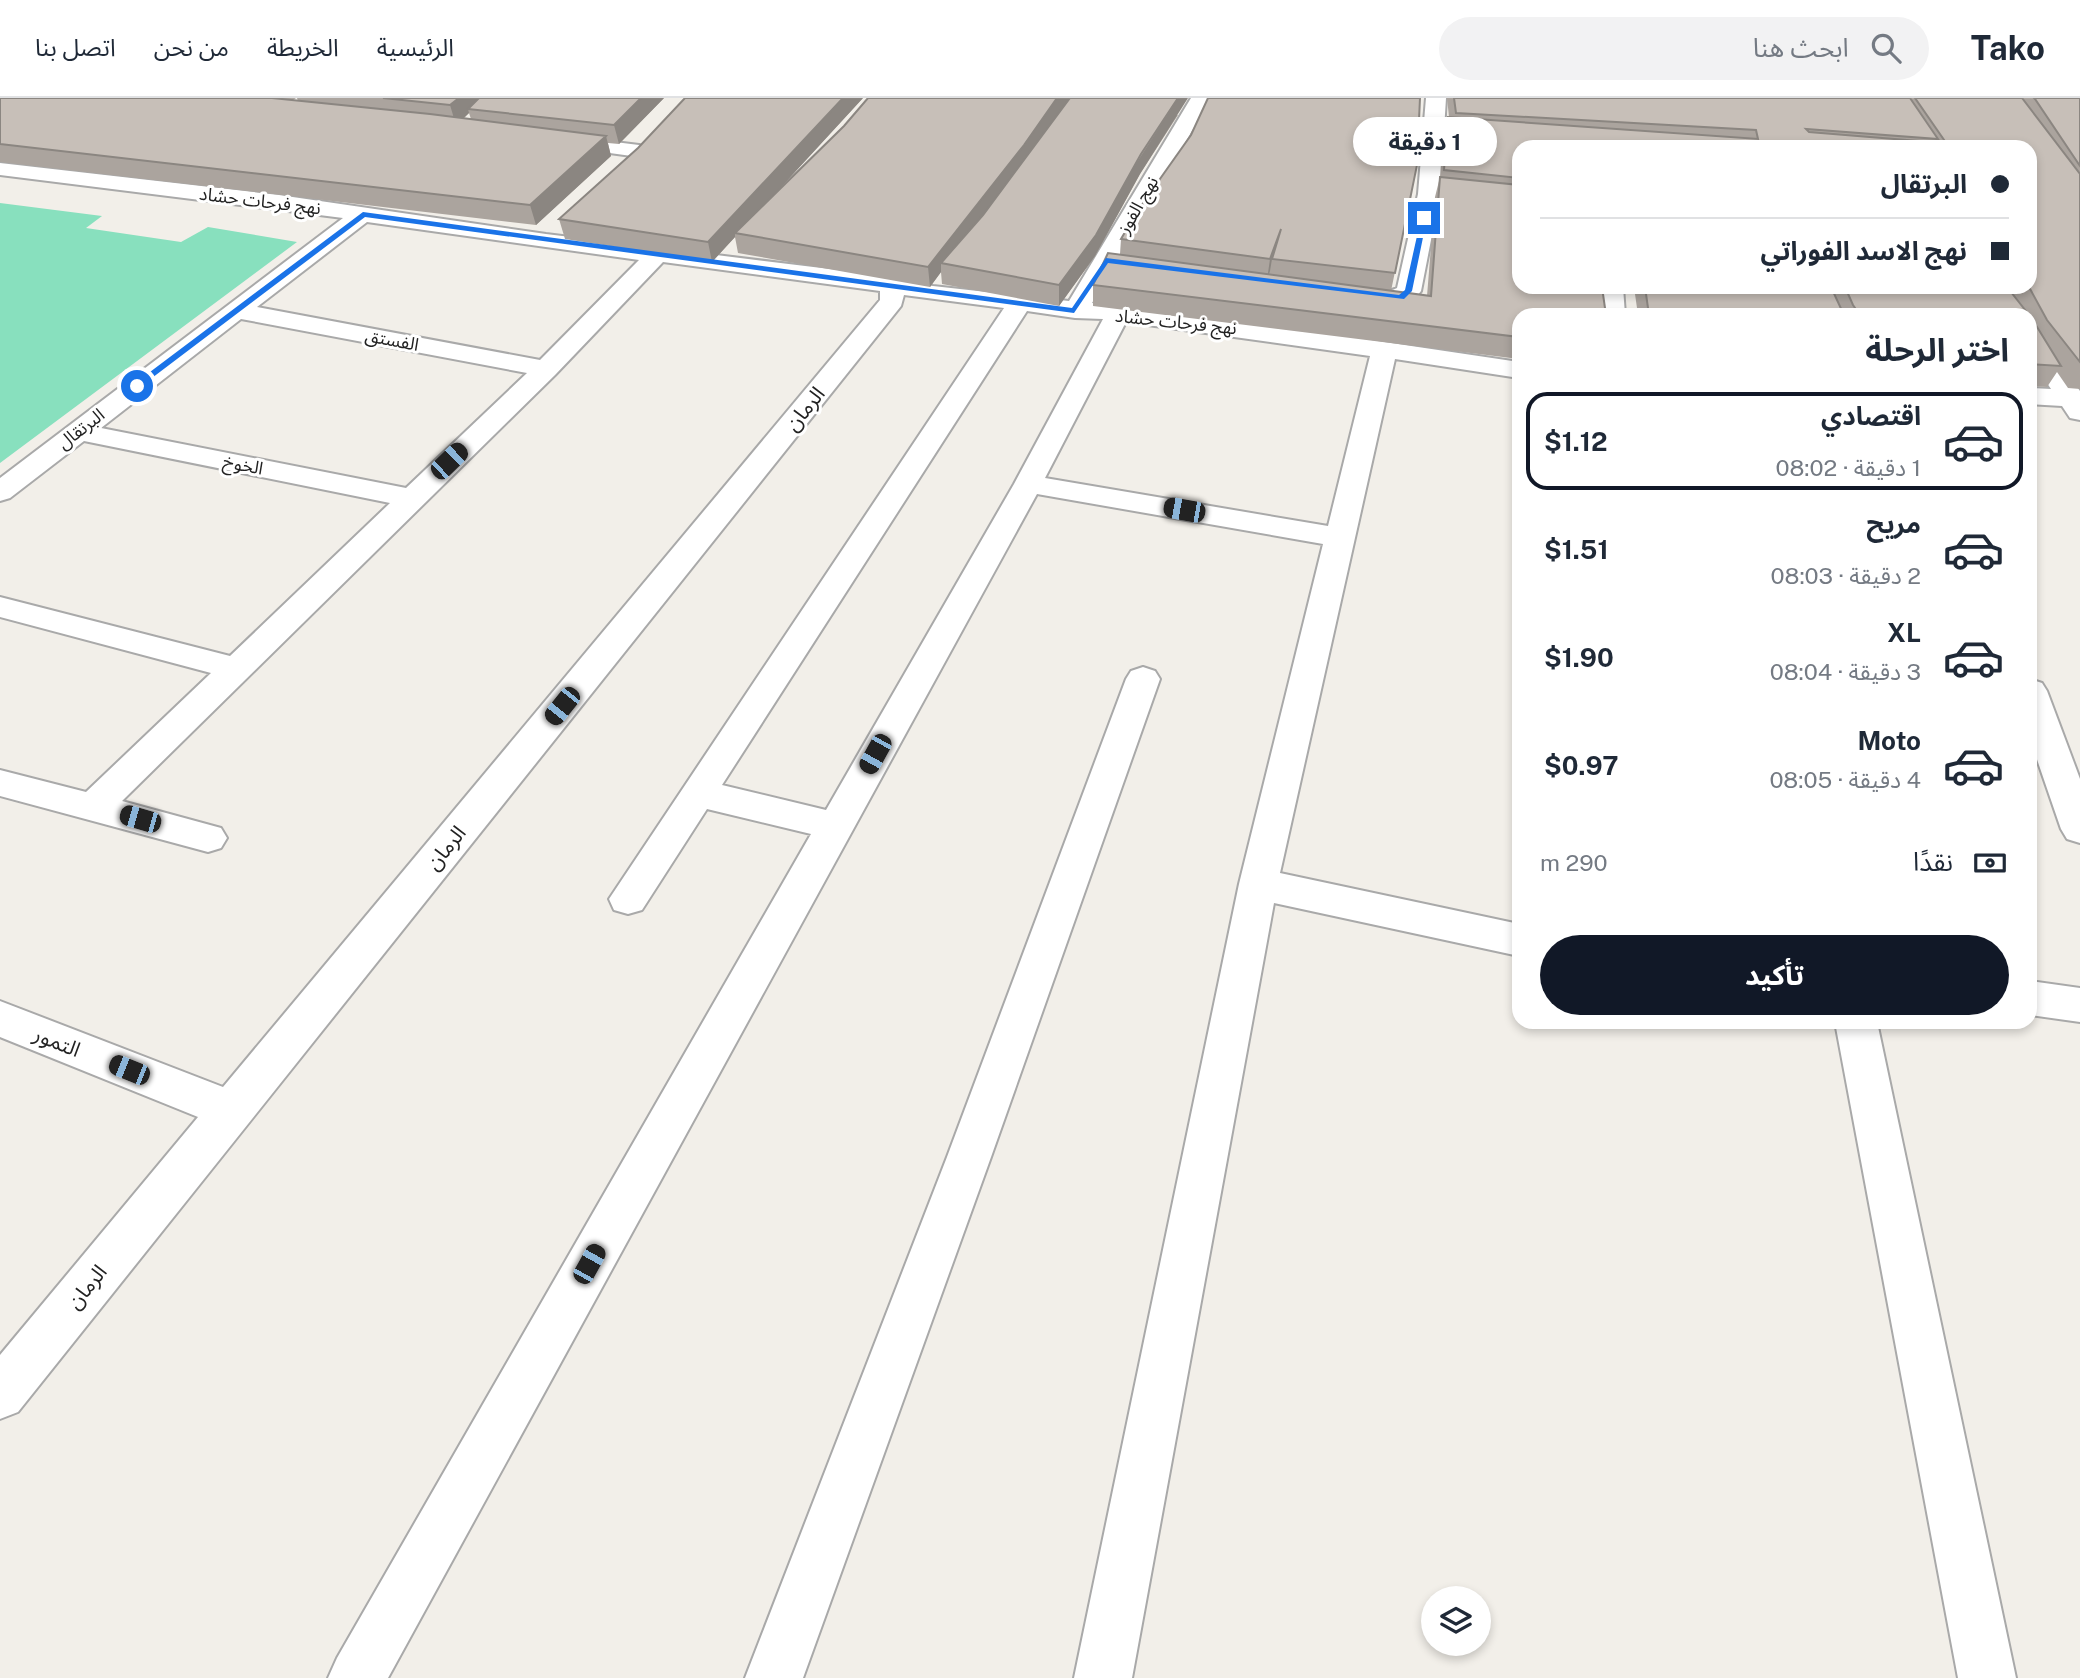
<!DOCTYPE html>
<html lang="ar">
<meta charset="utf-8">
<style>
:root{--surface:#fff;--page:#f2f2f3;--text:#1f2937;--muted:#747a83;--line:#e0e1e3;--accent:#111827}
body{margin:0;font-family:"Public Sans","Noto Sans Arabic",sans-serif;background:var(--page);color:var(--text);direction:rtl;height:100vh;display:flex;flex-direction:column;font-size:26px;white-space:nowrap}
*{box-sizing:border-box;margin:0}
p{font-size:23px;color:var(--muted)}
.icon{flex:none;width:38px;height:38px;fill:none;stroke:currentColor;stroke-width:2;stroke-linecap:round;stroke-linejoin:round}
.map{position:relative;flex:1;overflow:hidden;direction:ltr}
.drawer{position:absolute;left:1512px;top:210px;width:525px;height:721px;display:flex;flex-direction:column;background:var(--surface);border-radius:21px;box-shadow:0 4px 10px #0003;direction:rtl}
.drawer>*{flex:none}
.top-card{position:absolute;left:1512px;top:42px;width:525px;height:154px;border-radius:21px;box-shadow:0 4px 10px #0003;direction:rtl;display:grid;align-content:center;height:154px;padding:0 28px;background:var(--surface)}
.tools{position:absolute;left:1421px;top:1488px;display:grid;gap:14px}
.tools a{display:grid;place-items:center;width:70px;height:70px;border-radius:50%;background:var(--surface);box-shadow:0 4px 10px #0003;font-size:35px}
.end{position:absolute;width:32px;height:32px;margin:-16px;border:9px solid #1a73e8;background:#fff;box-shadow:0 0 0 4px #fff}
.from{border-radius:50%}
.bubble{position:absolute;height:49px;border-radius:24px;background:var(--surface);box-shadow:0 4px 10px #0003;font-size:23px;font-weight:700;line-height:49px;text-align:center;direction:rtl}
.car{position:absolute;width:21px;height:42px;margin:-21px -10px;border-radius:9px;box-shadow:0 0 5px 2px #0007;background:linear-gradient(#222 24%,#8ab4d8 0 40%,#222 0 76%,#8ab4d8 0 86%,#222 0)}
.top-card b{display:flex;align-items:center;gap:24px;height:66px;font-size:26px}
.top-card b+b{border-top:2px solid var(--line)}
.top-card i{width:18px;height:18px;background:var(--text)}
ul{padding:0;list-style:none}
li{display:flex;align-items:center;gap:21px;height:98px;margin:0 14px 10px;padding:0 14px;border:4px solid transparent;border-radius:21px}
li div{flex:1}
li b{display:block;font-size:26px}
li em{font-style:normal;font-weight:700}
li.selected{border-color:var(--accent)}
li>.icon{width:63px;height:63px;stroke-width:1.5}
h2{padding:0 28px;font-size:32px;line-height:84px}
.pay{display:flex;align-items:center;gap:18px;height:77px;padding:0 28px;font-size:26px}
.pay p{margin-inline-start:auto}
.primary-button{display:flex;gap:14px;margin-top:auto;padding:14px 28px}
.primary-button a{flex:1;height:80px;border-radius:42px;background:var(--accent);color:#fff;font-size:28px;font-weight:700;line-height:80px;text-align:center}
header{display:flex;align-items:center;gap:42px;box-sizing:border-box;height:98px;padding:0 35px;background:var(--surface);border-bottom:2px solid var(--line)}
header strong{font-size:33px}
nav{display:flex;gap:38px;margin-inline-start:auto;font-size:24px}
.search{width:490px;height:63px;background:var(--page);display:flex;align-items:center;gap:18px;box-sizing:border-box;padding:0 24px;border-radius:38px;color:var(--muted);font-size:26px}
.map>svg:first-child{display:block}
</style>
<header>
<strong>Tako</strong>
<div class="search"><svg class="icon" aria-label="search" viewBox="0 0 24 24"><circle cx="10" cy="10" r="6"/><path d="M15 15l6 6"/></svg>ابحث هنا</div>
<nav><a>الرئيسية</a><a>الخريطة</a><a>من نحن</a><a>اتصل بنا</a></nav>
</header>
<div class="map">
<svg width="2080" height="1580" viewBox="0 0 2080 1580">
<rect width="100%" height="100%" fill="#f2efe9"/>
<!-- pitch -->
<path fill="#88e0be" d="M0 105 102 118 86 130 181 144 208 129 297 144 0 365Z"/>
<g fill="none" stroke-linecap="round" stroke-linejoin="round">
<defs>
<path id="minor" d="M1191 0H1211L1092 205 1195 216 1519 264V280L1395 261 1280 775 1519 826V858L1274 805 1132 1580H1074L1239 786 1323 446 1037 396 388 1580H328L337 1560 811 736 707 711 642 812 628 816 614 812 609 801 1004 210 904 197 901 208 18 1314 0 1321V1257L198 1019 0 939V903L223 989 880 202V193L663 164 555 277 122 703 221 730 227 740 221 750 208 754 0 698V672L86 694 211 575 0 519V499L230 558 390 405 84 343 10 400 0 403V380L343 120 0 77V65L279 97 546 136 838 172 933 188 1069 203ZM367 124 639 162 540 262 257 209ZM1027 213 1075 220 1103 221 1014 386 826 712 722 687ZM241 221 527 275 406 390 101 330ZM1126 224 1370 258 1328 428 1045 380Z
M1426 0H1446L1440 96 1421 193C1405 216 1371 207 1348 201L1345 196 1348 191C1365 187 1382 198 1397 190L1418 96Z
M558 37 639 47 646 49 650 53 646 57 639 59 551 47 548 43 551 39Z
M1599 189H1623L1625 217H1601Z
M2030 233 2039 236 2080 293V322L2070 320 2062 308 2030 306V290L2051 291 2030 260Z
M1143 569 1155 573 1160 581 991 1059 803 1580H745L947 1059 1126 581 1131 573Z
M2030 581 2042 585 2047 593 2080 681V745L2067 741 2061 731 2030 641Z
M2030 883 2080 890V924L2030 917Z
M1835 924H1877L2016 1580H1958Z"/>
</defs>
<!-- minor casing -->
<use href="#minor" stroke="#a9a9a9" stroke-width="4"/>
<!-- minor -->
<use href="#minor" fill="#fff" fill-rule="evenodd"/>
</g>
<!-- wall -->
<path fill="#aba49e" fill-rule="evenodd" d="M0 0H296L293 2 298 3 297 0H664L619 46 608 45 611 58 536 127 0 64ZM469 15 471 21 464 20Z
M863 0 779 91 1178 17 1140 76 1095 158 1059 208 942 186 941 174 930 189 738 155 735 139 712 164 565 141 559 121 638 50Z
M1447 0H2080V291L2068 290 2057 274 2047 289 2030 288V217H1638L1634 189H2030V49H1519V261L1093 208V187L1120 156 1121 141 1417 67 1391 193 1427 198 1435 99 1440 79 1443 38 1448 19H1449Z"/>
<!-- shaded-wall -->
<path fill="#8b8681" d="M459 0H486L468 11 469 15 456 27 450 7Z
M641 0H664L619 46 614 27Z
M843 0H863L739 135H735V139L712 164 708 144Z
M1057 0H1071L947 166 941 165V174L930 189 928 169Z
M1178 0H1188L1140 76 1095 158 1059 208V187Z
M606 38 611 58 536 127 530 107Z
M1281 131 1272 161 1270 173 1267 182 1270 161Z"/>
<!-- building -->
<path fill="#c7bfb8" stroke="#8b8681" stroke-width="2" d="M0 0H272L430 16 606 38 530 107 0 46Z
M383 0H459L450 7Z
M479 0H641L614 27 468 11Z
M685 0H843L708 144 559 121 638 50Z
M868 0H1057L1024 47 928 169 735 135 844 28Z
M1070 0H1178L1141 56 1096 137 1059 187 941 165 983 117Z
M1208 0H1420L1417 67 1395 175 1272 161 1281 131 1270 161 1121 141 1138 112 1191 37Z
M1454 0H1910L1938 41 1806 31 1809 34 1943 45 1945 49H1519V80L1444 72 1448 19 1758 41 1756 32 1456 15Z
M1915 0H2022L2080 76V264L2047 222 2029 189H2030V49H1949Z
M2034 0H2080V68L2035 1Z
M1440 79 1519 87V189H1602L1606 217H1519V239L1093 187 1108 155 1431 198Z
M1645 189H1831L1844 217H1649Z
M1845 189H2007L2029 217H1860L1853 207Z
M2030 219 2034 224 2061 268 2030 266Z"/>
<!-- route -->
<path fill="#1a73e8" d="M363 114 1072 210 1106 160 1399 197 1405 192 1421 120H1427L1412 193 1404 201 1108 165 1074 215 365 119 140 289H134V286Z"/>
<g text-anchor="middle" stroke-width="6" stroke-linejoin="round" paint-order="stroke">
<!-- far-street labels -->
<g font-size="18" fill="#222" stroke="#fff">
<text transform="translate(260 103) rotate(7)" y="6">نهج فرحات حشاد</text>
<text transform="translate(1138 107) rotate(-60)" y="6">نهج الفوز</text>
<text transform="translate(1176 224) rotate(6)" y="6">نهج فرحات حشاد</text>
<text transform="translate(392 242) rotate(11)" y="6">الفستق</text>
<text transform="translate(81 331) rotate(-38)" y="6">البرتقال</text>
<text transform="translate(243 367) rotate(11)" y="6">الخوخ</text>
</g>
<!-- street labels -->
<g font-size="21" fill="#222" stroke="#fff">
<text transform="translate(805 311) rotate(-51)" y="7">الرمان</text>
<text transform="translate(446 750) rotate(-51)" y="7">الرمان</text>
<text transform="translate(57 944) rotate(22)" y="7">التمور</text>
<text transform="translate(87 1189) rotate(-51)" y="7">الرمان</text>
</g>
</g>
</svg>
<div class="tools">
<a><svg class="icon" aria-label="layers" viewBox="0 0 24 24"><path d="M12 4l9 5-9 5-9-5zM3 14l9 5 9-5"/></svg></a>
</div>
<i class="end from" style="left:137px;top:288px"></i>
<i class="end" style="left:1424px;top:120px"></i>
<div class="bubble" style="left:1353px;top:19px;width:144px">1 دقيقة</div>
<i class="car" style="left:449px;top:363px;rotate:46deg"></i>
<i class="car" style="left:1184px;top:412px;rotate:280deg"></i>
<i class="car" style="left:562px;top:608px;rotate:219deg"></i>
<i class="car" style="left:875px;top:656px;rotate:209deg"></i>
<i class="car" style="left:140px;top:721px;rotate:286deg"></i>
<i class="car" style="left:129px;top:972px;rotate:292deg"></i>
<i class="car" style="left:589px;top:1166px;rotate:29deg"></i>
<div class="top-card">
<b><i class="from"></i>البرتقال</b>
<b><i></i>نهج الاسد الفوراتي</b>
</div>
<section class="drawer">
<h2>اختر الرحلة</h2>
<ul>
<li class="selected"><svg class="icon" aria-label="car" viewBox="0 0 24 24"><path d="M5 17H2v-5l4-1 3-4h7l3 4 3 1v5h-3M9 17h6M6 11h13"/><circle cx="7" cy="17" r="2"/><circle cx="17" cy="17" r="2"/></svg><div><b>اقتصادي</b><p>1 دقيقة · 08:02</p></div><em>$1.12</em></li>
<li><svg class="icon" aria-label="car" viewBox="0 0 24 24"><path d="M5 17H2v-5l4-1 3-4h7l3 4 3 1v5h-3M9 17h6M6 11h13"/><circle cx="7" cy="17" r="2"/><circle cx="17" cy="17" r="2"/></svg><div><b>مريح</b><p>2 دقيقة · 08:03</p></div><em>$1.51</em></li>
<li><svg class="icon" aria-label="car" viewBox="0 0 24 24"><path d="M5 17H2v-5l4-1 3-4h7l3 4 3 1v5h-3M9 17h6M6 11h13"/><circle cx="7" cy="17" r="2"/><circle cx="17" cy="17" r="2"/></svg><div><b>XL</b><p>3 دقيقة · 08:04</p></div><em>$1.90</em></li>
<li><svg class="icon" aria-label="car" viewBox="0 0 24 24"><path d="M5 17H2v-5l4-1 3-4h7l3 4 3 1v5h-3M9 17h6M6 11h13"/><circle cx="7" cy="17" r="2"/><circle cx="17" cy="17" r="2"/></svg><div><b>Moto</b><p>4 دقيقة · 08:05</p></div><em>$0.97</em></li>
</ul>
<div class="pay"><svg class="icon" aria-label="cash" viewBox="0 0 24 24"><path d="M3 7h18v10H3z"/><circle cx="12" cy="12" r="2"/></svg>نقدًا<p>290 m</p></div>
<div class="primary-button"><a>تأكيد</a></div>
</section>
</div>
